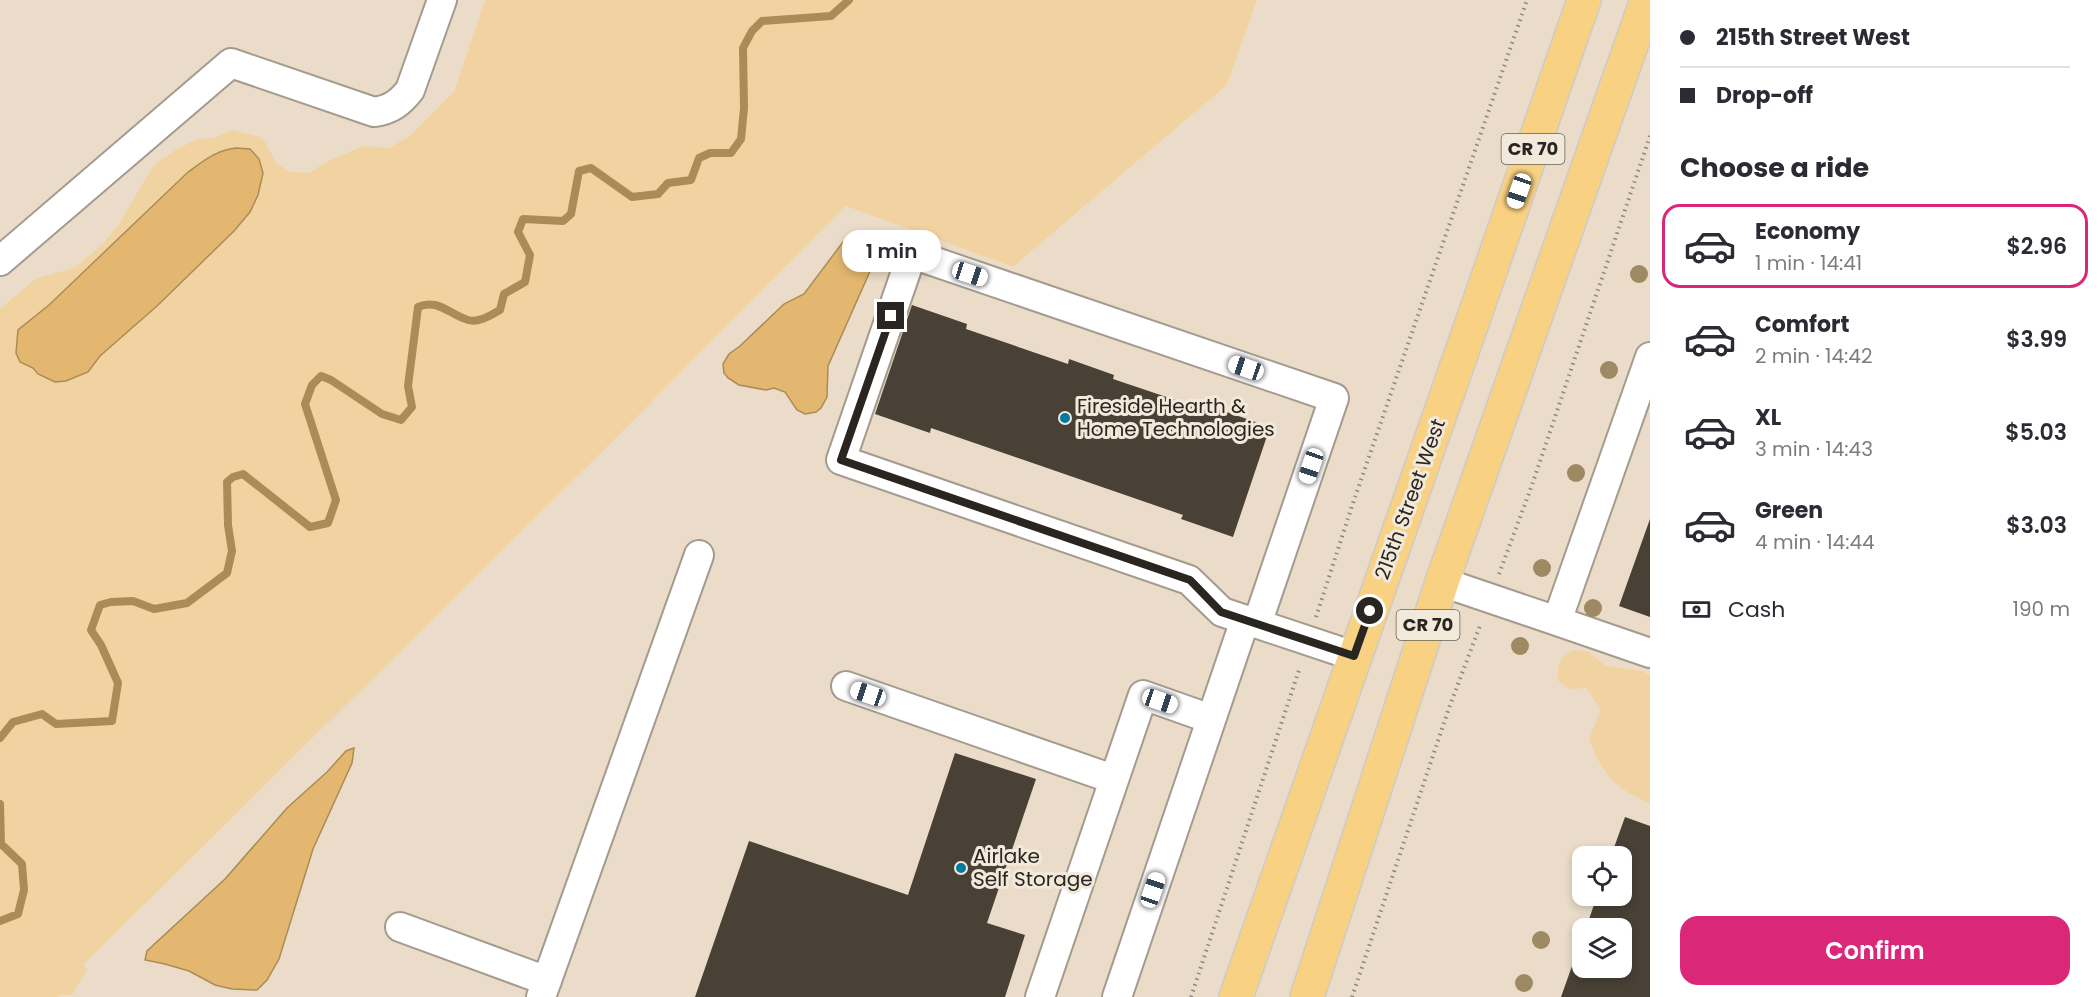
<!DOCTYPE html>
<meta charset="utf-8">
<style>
:root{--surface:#fff;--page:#f7f7f7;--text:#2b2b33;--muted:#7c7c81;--line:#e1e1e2;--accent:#db2777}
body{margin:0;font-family:Poppins,sans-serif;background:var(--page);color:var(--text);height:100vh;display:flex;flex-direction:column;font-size:22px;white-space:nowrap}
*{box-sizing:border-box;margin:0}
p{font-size:20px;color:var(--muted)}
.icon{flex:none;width:33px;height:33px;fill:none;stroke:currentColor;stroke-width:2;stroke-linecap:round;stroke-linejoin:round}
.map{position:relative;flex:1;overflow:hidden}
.drawer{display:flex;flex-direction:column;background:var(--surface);width:450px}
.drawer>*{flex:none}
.top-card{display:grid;align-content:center;height:132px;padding:0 30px;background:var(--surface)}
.tools{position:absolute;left:1572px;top:846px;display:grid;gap:12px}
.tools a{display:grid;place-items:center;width:60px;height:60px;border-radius:12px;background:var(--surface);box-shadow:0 3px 9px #0003;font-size:30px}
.end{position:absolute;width:27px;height:27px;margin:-14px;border:8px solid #292520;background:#fff;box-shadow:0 0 0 3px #fff}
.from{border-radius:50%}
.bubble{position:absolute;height:42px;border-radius:18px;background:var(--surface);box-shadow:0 3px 9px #0003;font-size:20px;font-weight:600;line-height:42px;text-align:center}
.car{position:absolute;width:18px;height:36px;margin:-18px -9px;border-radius:8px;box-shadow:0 0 4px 2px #0007;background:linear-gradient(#fff 24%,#345 0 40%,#fff 0 76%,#345 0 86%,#fff 0)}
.top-card b{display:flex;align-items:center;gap:21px;height:57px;font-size:22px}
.top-card b+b{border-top:2px solid var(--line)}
.top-card i{width:15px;height:15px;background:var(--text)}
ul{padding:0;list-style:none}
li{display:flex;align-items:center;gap:18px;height:84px;margin:0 12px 9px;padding:0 18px;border:3px solid transparent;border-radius:18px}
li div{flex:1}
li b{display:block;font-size:22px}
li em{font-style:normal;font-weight:600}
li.active{border-color:var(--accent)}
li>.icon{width:54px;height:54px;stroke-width:1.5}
h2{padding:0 30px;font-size:27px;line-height:72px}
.pay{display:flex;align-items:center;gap:15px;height:66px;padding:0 30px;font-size:22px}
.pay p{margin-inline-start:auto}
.cta{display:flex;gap:12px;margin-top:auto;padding:12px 30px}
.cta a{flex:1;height:69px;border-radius:18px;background:var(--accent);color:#fff;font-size:24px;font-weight:600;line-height:69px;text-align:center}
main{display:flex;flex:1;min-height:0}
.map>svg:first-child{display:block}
</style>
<main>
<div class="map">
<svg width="1650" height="997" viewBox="0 0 1650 997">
<rect width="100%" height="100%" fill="#f2e9db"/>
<!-- built -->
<path fill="#eadcc8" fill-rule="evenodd" d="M0 0H485L454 91 0 554Z
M1257 0H1650V997H56L52 995 619 435 845 206 1013 267 1227 85ZM1582 856H1622V896H1582ZM1582 928H1622V968H1582Z"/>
<!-- green -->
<path fill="#f1d3a2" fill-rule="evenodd" d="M485 0H1257L1227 85 1013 267 845 206 619 435 83 965 87 970 72 995H60L58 997H0V309L35 279 74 268 102 245 119 224 153 166 174 151 197 139 213 138 232 130 260 137 266 143 276 163 290 172 309 173 326 162 363 146 390 148 411 135 454 91ZM225 149 263 173 258 195 250 212 234 231 157 306 100 356 88 372 66 381 38 374 33 368 18 330 49 305 187 173 209 157Z
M1573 650 1589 652 1606 666 1643 671 1650 677V804C1613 786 1604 777 1589 739L1601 709 1586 688 1570 689 1558 681C1557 665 1559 658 1573 650Z"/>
<!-- water -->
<path fill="#e3b76f" stroke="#ab8b57" stroke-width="1.5" d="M236 148 250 149 259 159 263 173 258 195 250 212 234 231 157 306 100 356 88 372 66 381 55 382 38 374 33 368 20 362 16 353 18 330 49 305 187 173C202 162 216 150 236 148Z
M843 242C862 243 873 250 871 269L828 366 827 397 821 408 816 412 805 414 797 410 785 392 774 388 766 390 739 385 728 378 724 373 723 364 729 354 740 346 784 304 804 294Z
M354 748 352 763 313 849 279 959 267 980 257 990 232 989 215 985 189 971 165 964 145 960 147 951 225 879 287 808 327 772 346 751Z"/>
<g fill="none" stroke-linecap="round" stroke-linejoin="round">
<!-- stream -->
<path stroke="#ab8b57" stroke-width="8" d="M0 738 13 722 42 714 56 724 112 721 118 683 101 645 91 630 100 605 111 602 133 601 154 609 187 603 227 573 232 551 228 525 227 482 233 477 243 474 310 527 328 523 336 500 305 404 312 385 321 376 331 380 382 414 401 420 412 407 408 386 418 307C438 298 450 315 468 320 479 323 491 315 500 310L504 294 525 282 530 255 518 232 523 219 563 221 571 214 579 171 591 168 632 197 658 194 668 183 691 180 699 158 710 153H731L741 139 744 108 743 48 752 31 762 21 831 16 849 0
M0 804 1 844 22 864 24 890 18 914 0 921"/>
</g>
<!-- building -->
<path fill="#494136" d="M912 305 967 324 966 329 1068 364 1069 359 1114 375 1113 379 1217 414 1218 409 1270 427 1233 537 1181 519 1183 515 931 428 930 433 875 414Z
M1650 519V617L1619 606Z
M955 753 1036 779 987 923 1025 935 1005 997H695L749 841 908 895Z
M1625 817 1650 826V997H1561L1582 938V968H1622V928H1586L1597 896H1622V856H1611Z"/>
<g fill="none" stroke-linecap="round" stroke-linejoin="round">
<defs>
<path id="minor" d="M0 261 231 63 374 112C390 110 400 103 410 90L442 0
M1442 582 1557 621 1650 357
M1557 621 1650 653
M1257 624 1334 398 912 254 841 460 1189 580 1222 612 1354 656
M846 686 1113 779
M400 927 547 981
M541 997 699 555
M1040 997 1143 695 1211 719
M1117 997 1245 620"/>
<path id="major" d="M1236 997C1351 664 1470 333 1584 0
M1307 997 1442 582 1647 0"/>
</defs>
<!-- minor casing -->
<use href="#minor" stroke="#a49b8e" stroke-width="32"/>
<!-- major casing -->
<use href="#major" stroke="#cccbc9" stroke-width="36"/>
<!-- path -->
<path stroke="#8e887e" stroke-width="4" stroke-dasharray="1.5 4.5" stroke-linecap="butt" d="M1499 574 1532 485 1650 136
M1316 617 1352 506 1527 0
M1191 997 1300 667
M1352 997 1449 708 1481 623"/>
<!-- minor -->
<use href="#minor" stroke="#fff" stroke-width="28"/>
<!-- major -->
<use href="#major" stroke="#f8d182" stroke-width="33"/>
</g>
<!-- trees -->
<g fill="#9d8a63">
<circle cx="1639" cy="274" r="9"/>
<circle cx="1609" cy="370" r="9"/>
<circle cx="1576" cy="473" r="9"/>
<circle cx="1542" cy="568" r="9"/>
<circle cx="1593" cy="608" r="9"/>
<circle cx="1520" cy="646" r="9"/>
<circle cx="1541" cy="940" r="9"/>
<circle cx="1524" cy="983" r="9"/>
</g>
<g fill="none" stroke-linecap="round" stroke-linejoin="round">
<!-- route -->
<path stroke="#292520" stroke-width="8" d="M891 316 841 460 1190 580 1221 612 1354 656 1370 611"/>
</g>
<!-- markers -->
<g fill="#007aa1" stroke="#f2e9db" stroke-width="2">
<circle cx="1065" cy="418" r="6"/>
<circle cx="961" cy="868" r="6"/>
</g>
<g text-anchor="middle" stroke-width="6" stroke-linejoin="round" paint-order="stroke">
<!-- shield labels -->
<g fill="#f2e9db" stroke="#656058" stroke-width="1.5">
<rect x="1501.5" y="134" width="63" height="30" rx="4.5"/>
<rect x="1396.5" y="610" width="63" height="30" rx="4.5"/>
</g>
<g font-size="18" font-weight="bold" fill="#292520">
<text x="1533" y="155">CR 70</text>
<text x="1428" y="631">CR 70</text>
</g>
<!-- poi labels -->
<g font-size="20" fill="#292520" stroke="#f2e9db" text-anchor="start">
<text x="1077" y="413">Fireside Hearth &amp;<tspan x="1077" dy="23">Home Technologies</tspan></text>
<text x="973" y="863">Airlake<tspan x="973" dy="23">Self Storage</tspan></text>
</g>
<!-- street labels -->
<g font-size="20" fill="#292520" stroke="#f2e9db">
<text transform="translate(1410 499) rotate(-70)" y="7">215th Street West</text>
</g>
</g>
</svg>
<div class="tools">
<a><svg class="icon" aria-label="locate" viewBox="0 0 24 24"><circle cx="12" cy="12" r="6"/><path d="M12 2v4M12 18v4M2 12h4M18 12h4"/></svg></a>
<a><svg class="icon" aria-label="layers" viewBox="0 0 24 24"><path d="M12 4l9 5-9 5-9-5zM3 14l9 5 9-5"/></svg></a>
</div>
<i class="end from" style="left:1370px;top:611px"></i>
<i class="end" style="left:891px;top:316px"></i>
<div class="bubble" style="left:842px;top:230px;width:99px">1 min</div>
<i class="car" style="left:1519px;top:191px;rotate:199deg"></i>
<i class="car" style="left:970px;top:274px;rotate:108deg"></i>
<i class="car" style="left:1246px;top:368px;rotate:289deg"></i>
<i class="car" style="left:1311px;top:466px;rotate:199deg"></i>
<i class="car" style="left:868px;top:694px;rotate:289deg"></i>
<i class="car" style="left:1160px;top:701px;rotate:109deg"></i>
<i class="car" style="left:1153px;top:890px;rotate:19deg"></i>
</div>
<section class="drawer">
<div class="top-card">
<b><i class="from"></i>215th Street West</b>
<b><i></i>Drop-off</b>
</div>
<h2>Choose a ride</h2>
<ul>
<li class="active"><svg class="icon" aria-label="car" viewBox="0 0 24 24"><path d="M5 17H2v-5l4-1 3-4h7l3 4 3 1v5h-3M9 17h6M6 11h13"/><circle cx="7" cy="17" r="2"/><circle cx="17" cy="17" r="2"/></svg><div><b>Economy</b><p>1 min · 14:41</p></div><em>$2.96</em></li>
<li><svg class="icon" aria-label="car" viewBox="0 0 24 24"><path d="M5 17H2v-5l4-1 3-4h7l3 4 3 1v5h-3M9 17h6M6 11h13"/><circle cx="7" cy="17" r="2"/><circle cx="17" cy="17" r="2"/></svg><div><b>Comfort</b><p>2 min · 14:42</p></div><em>$3.99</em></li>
<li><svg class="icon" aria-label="car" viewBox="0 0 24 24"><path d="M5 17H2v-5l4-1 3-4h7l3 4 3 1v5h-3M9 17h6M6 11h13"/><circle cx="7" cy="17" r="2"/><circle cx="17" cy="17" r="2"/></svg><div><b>XL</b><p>3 min · 14:43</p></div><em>$5.03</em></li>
<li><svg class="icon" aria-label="car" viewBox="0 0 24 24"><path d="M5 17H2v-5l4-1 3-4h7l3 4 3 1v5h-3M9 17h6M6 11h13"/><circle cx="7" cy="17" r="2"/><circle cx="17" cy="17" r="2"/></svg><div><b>Green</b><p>4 min · 14:44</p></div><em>$3.03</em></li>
</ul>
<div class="pay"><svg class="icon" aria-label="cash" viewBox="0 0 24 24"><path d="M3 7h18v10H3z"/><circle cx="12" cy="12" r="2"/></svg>Cash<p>190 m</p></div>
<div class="cta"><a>Confirm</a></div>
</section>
</main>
